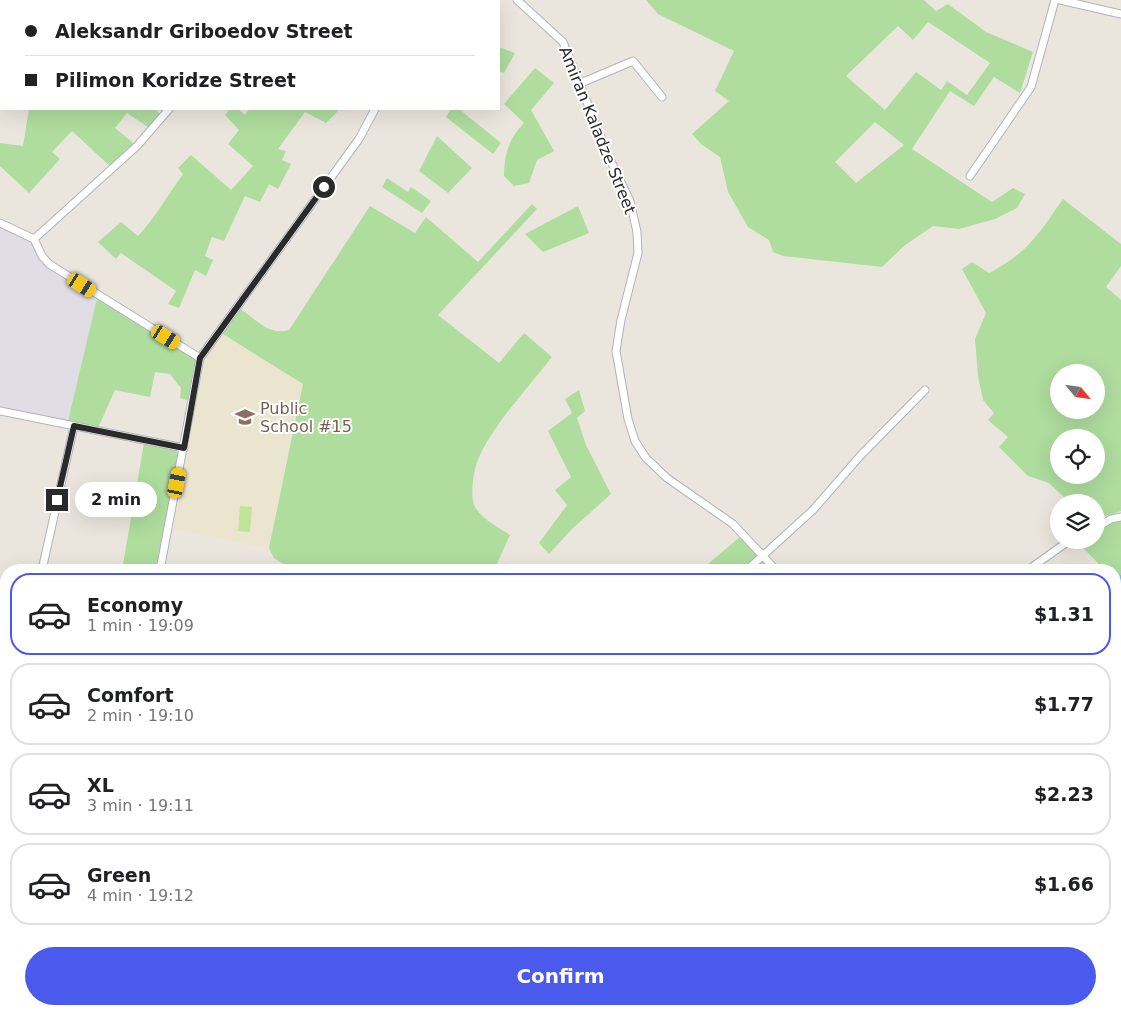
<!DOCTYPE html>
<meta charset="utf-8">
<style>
:root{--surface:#fff;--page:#f6f6f6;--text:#202124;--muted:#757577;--line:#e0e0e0;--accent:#495aec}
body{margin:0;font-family:"DejaVu Sans",sans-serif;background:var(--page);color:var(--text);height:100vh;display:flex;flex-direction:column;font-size:19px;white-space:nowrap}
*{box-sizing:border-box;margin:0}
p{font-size:16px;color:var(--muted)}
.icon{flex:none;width:28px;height:28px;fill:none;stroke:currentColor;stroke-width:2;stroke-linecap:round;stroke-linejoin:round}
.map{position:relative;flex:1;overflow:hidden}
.sheet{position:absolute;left:0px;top:564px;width:1121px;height:451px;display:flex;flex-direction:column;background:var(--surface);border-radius:20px 20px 0 0;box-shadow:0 5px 20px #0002}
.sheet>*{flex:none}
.hud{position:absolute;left:0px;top:0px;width:500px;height:110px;box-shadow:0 5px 20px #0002;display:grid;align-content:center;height:110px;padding:0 25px;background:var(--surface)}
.needle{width:32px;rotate:119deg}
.fabs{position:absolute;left:1050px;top:364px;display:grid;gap:10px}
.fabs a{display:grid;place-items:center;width:55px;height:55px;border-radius:50%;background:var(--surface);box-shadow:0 5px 20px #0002;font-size:25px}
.end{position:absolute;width:22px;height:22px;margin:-11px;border:6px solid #2a2a2a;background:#fff;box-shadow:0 0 0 2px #fff}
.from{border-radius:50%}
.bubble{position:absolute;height:35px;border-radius:18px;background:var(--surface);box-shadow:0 5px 20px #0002;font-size:16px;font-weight:700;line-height:35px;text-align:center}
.car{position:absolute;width:15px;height:30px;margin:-15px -8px;border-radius:6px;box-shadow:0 0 4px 1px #0007;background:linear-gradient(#f5c518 24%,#345 0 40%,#f5c518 0 76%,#345 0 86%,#f5c518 0)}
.hud b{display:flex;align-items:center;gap:18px;height:48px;font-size:19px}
.hud b+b{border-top:1px solid var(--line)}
.hud i{width:12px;height:12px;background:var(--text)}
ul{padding:9px 0 0;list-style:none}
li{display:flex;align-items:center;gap:15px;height:82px;margin:0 10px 8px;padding:0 15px;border:2px solid var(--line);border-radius:20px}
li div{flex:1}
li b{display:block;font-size:19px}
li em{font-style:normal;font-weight:700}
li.active{border-color:var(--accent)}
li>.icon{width:45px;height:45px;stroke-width:1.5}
.action{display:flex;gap:10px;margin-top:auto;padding:10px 25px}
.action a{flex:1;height:58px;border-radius:30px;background:var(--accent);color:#fff;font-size:20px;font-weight:700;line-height:58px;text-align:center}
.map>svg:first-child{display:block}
</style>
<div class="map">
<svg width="1121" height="1014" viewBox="0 0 1121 1014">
<rect width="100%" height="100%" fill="#ebe6dd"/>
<!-- industrial -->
<path fill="#e0dde4" d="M0 227 34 242 40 259 47 267 97 298 68 421 0 407Z"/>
<!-- education -->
<path fill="#ebe4ce" d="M223 334 303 384 269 548 173 529 207 354Z"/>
<!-- green -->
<path fill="#aedd9e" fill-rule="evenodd" d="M646 0H924L936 11 948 4 986 32 1033 52 1020 93 994 77 974 106 950 91 912 149 992 202 1013 188 1025 194 1017 208 995 219 959 229 933 226 904 246 882 267 783 256 773 252 769 240 748 227 728 192 720 157 701 144 692 134 729 101 715 91 734 51 658 14ZM928 22 990 63 967 95 947 81 941 90 916 72 885 110 846 76 898 26 913 40ZM875 122 904 145 856 183 835 162Z
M499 47 515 53 504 73 499 71Z
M535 68 554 83 531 110 554 151 537 160 529 183 514 186 504 176C504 155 509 138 524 123L504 104Z
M29 109H155L162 116 151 129 127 113 115 128 137 146 112 168 72 131 52 152 60 159 29 193 0 166V143L23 146Z
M230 109H238L245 115 249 109H340L326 123 305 112 278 149 286 151 282 160 291 164 278 189 269 184 260 202 245 196 224 241 212 237 205 256 213 260 206 276 195 270 179 308 168 304 176 291 121 253 116 259 98 242 121 222 138 236C155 218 168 195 183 174L178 168 191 155 231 190 253 166 228 144 239 130 225 115Z
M451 109H459L501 143 493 154 446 117Z
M437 136 472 168 448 193 419 171Z
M387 178 408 192 411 187 431 201 422 213 382 187Z
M1063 199 1121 244V266L1106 287 1121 300V511L1096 519V502H1069L1049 483 1028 476 999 447 1008 437 988 420 994 413 983 400 978 376 975 339 986 313 962 269 972 262 989 273C1027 254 1040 232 1063 199ZM1059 372H1096V410H1059ZM1059 438H1096V475H1059Z
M532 204 537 209 438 315 499 363 524 333 552 357C528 388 497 420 480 455 474 466 469 496 475 507 483 520 498 527 510 535L494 570H292L274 558 269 548 303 384 223 334 241 309C256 320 269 336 289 330L370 206 415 233 426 217 478 262Z
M578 206 589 233 543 252 525 234Z
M97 298 197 360 190 401 180 398 181 388 170 374 155 372 150 397 115 390 98 428 68 421Z
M579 390 585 411 577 418 586 445 611 494 572 529 549 554 539 543 567 505 555 490 571 477 548 431 572 413 565 399Z
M144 443 176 451 180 455 157 570H122Z
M1121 518V574L1115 582V570H1093L1098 563 1076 541 1096 540V532L1114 520Z
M741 536 771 570H701Z
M1115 626 1121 632V788L1115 793Z
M82 1009H540L538 1012 508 1014H81Z"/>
<!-- pitch -->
<path fill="#bfe49a" d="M240 506 252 507 250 532 238 531Z"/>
<!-- water -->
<path fill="#78bfe5" d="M1121 574V632L1115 626V582Z"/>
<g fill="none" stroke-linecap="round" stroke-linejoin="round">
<defs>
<path id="minor" d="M295 0 298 1
M517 0 563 42 608 155 630 201 637 232 638 253 621 320 616 351 628 419 635 441 646 458 667 478 733 524 776 570
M1060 0 1121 14
M15 1V0
M308 1 310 0
M444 1 445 0
M0 65 1 59
M581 83 633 61 662 97
M970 176 1031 87 1055 0
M0 223 34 239 42 256 49 264 200 358
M34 239 137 146 169 109
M0 411 184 448
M1096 528 1111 519 1121 517
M42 570 74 426
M160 570 200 358 359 139 375 109
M747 570 813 510 861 455 925 390
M1028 570 1070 540
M1115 838 1121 827
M1082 1009 1088 1014
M76 1014 77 1009
M628 1014 631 1009
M916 1014 919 1009
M1120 1014 1121 1012"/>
</defs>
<!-- minor casing -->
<use href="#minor" stroke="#b0b2bd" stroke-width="9"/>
<!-- minor -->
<use href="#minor" stroke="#fff" stroke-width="7"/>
</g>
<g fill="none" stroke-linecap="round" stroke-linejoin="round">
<!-- route -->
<path stroke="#2a2a2a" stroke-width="6" d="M57 500 74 426 184 448 200 358 324 187"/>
</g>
<!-- icons -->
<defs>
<symbol id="school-bare" viewBox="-9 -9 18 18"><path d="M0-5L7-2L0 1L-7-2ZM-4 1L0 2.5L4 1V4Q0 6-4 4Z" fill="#8d6e63" stroke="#fff" stroke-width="2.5" paint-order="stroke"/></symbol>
</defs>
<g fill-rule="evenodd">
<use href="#school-bare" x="231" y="403" width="28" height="28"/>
</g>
<g text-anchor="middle" stroke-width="4" stroke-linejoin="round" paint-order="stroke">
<!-- street labels -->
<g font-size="16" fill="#2a2a2a" stroke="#fff">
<text transform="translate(598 130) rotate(68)" y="6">Amiran Kaladze Street</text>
</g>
<!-- education labels -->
<g font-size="16" fill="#785e54" stroke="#fff" text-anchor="start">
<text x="260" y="414">Public<tspan x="260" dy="18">School #15</tspan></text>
</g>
</g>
</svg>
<div class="fabs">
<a><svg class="needle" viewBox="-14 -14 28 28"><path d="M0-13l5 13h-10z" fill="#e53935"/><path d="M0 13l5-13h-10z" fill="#757577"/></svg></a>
<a><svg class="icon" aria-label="locate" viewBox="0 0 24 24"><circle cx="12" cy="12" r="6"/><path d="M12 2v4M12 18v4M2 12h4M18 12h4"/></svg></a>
<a><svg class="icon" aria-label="layers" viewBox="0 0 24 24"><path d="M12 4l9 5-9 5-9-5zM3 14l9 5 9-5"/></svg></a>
</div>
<i class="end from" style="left:324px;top:187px"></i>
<i class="end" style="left:57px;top:500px"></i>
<div class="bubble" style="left:75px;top:482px;width:82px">2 min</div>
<i class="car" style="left:82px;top:285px;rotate:122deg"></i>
<i class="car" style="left:166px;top:337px;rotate:122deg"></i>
<i class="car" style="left:177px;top:483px;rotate:11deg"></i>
<div class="hud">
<b><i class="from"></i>Aleksandr Griboedov Street</b>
<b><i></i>Pilimon Koridze Street</b>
</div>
<section class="sheet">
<ul>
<li class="active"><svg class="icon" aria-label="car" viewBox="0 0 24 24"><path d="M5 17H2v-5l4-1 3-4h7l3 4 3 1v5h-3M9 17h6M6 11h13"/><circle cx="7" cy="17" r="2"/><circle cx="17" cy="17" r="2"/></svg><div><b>Economy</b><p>1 min · 19:09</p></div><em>$1.31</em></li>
<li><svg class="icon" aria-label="car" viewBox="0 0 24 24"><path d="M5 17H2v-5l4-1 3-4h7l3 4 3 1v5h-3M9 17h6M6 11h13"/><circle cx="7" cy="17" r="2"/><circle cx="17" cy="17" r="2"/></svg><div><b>Comfort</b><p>2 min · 19:10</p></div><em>$1.77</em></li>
<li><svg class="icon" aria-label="car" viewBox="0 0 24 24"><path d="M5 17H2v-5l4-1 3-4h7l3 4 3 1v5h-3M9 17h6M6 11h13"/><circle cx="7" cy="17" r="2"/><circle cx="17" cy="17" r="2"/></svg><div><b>XL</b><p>3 min · 19:11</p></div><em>$2.23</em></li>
<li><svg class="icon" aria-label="car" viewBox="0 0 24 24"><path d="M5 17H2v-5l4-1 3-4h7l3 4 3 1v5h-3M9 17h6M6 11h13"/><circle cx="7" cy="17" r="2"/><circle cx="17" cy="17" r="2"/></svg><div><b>Green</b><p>4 min · 19:12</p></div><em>$1.66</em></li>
</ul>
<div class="action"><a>Confirm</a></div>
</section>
</div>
